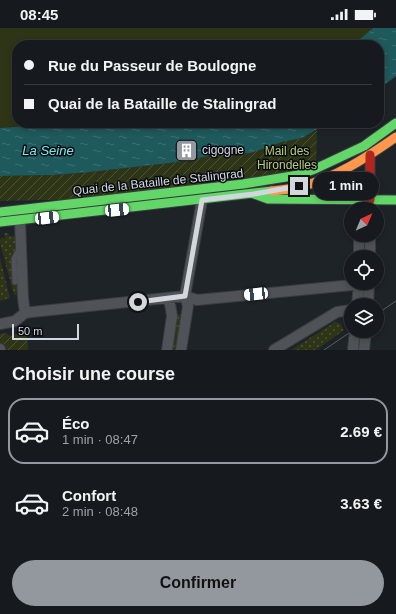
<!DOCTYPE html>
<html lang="fr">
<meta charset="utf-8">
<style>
:root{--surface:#161a1e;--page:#23272b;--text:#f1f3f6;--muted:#9ea1a4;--line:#35383c;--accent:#93989e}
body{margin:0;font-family:Arial,sans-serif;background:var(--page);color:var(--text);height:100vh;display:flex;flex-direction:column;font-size:15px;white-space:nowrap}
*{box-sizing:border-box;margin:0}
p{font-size:13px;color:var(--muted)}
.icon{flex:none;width:22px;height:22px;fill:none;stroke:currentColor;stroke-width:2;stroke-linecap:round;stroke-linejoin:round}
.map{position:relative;height:322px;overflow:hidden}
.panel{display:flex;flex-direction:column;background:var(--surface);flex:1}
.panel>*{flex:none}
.guide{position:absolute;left:12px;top:12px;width:372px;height:88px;border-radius:16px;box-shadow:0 2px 6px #0003,0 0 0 1px var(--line);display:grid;align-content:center;height:88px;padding:0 12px;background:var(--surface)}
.needle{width:26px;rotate:44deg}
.fabs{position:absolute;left:344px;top:174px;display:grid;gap:8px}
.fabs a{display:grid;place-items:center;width:40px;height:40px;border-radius:50%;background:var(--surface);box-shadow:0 2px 6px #0003,0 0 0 1px var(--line);font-size:20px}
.scale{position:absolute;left:12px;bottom:10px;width:67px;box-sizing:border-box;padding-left:4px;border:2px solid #d2d7de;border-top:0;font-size:11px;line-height:14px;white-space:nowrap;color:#d2d7de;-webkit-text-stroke:3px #080c10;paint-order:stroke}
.end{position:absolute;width:18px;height:18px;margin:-9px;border:5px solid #d2d7de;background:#111;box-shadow:0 0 0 2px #111}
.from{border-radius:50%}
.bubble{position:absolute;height:28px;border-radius:14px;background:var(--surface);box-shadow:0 2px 6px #0003,0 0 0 1px var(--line);font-size:13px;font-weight:700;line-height:28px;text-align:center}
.car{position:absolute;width:12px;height:24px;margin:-12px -6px;border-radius:5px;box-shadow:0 0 3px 1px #0007;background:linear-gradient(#fff 24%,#345 0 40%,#fff 0 76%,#345 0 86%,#fff 0)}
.guide b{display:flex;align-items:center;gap:14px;height:38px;font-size:15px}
.guide b+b{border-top:1px solid var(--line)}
.guide i{width:10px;height:10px;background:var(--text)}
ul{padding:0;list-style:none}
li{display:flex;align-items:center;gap:12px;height:66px;margin:0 8px 6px;padding:0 4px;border:2px solid transparent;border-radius:16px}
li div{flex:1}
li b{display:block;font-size:15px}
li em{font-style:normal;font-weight:700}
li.current{border-color:var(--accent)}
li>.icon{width:36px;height:36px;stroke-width:1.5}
h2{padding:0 12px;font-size:18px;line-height:48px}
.button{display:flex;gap:8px;margin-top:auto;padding:8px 12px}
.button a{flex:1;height:46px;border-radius:24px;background:var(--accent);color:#111;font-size:16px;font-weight:700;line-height:46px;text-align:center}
.status{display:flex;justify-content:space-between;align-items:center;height:28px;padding:0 20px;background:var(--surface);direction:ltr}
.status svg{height:11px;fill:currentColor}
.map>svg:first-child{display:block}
</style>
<div class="status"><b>08:45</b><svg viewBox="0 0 49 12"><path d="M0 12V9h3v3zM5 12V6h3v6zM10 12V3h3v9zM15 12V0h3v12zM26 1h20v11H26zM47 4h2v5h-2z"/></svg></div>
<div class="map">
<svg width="396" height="322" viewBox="0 0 396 322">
<defs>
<pattern id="grass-dots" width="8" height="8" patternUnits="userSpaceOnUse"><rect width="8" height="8" fill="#2e3516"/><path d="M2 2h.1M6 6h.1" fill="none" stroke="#4b5237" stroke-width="1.8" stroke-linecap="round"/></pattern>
<pattern id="garden-furrows" width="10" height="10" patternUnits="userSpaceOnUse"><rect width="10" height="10" fill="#2e3516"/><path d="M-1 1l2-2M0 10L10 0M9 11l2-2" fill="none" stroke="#4b5237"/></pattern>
<pattern id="water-ripples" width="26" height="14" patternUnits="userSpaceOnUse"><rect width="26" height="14" fill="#1e595b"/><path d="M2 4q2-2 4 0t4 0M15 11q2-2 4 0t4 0" fill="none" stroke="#3e7072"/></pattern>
</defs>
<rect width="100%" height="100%" fill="#1e2328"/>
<!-- grass -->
<path fill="url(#grass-dots)" d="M4 205H8L9 208H15C18 217 13 223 13 233 12 240 13 248 13 255H18V267H14L0 215V211L5 210Z
M0 230 10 270 0 273Z
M183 286 177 322H170L175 287Z
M335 294 340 295 344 302 316 322H291Z"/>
<!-- park -->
<path fill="#2e3516" d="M0 0H373L353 17H17V95H77L0 100Z"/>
<!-- garden -->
<path fill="url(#garden-furrows)" d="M317 102 316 141 93 171 0 173V148L54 147 90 144 170 135 221 126 245 125 269 119 282 114 302 110Z
M27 303 28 322H0V306L6 305 10 308Z"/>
<!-- water -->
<path fill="url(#water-ripples)" d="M373 0H396V48L379 61V17H353Z
M77 95H328L302 110 282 114 269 119 250 125 221 126 170 135 90 144 54 147 0 148V100Z"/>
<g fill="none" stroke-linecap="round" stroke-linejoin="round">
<defs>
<path id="lane" d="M15 254 14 231 19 221"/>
<path id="street" d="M20 193 23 270 25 285
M359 229V207
M370 229V207
M357 277 359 255
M368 277 369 255
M0 296 15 293 25 285 32 284 185 268 197 272 352 257H369
M0 321V322
M167 322 172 288 169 270
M181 322 188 278 185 268 202 172
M274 322 337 284 351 282
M353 322 355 303
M364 322 366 303"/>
<path id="fast" d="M254 166 268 171 396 172
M0 184 243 156 298 147 315 141 364 118 396 95
M0 194 272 163"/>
<path id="slow" d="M272 163C281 162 291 161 300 159 335 150 366 130 396 109"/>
<path id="jam" d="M370 127V172"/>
</defs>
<!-- lane casing -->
<use href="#lane" stroke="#393d41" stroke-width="7"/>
<!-- street casing -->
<use href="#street" stroke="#393d41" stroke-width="12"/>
<!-- fast casing -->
<use href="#fast" stroke="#393d41" stroke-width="11"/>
<!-- slow casing -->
<use href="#slow" stroke="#393d41" stroke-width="11"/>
<!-- jam casing -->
<use href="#jam" stroke="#393d41" stroke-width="11"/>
<!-- lane -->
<use href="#lane" stroke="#4f5256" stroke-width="5"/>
<!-- street -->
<use href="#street" stroke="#4f5256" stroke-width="10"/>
<!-- fast -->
<use href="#fast" stroke="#63d668" stroke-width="9"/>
<!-- slow -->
<use href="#slow" stroke="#ff974d" stroke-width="9"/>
<!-- jam -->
<use href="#jam" stroke="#b3261e" stroke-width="9"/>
<!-- tram -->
<path stroke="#5a5d61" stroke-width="1" d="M377 286 396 273
M349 311 361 303
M324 322 352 303"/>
</g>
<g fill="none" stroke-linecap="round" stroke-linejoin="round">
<!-- route -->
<path stroke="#d2d7de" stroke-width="5" d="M138 274 185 268 202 172 254 166 299 158"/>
</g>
<!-- icons -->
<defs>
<symbol id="building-square" viewBox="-11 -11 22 22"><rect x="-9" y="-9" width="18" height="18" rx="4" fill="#93989e" stroke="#080c10"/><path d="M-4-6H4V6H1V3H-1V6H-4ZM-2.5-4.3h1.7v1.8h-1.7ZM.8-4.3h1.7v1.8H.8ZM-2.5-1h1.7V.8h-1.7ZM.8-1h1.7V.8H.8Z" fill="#fff"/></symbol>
</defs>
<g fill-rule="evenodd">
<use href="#building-square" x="174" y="110" width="25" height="25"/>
</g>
<g text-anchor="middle" stroke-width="3" stroke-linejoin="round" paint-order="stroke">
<!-- poi labels -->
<g font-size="12" fill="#d2d7de" stroke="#080c10" text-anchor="start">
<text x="202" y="126">cigogne</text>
</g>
<!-- park labels -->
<g font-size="12" fill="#bacc79" stroke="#080c10">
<text x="287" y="127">Mail des<tspan x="287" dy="14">Hirondelles</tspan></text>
</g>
<!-- street labels -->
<g font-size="12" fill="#d2d7de" stroke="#080c10">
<text transform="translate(158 154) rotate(-6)" y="4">Quai de la Bataille de Stalingrad</text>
</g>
<!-- water labels -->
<g font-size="13" font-style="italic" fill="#74edf0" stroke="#080c10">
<text x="48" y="127">La Seine</text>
</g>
</g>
</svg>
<div class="fabs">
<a><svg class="needle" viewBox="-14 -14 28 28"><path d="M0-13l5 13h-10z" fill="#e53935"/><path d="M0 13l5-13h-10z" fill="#9ea1a4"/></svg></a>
<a><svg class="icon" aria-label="locate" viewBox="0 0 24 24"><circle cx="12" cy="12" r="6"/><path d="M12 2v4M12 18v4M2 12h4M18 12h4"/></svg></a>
<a><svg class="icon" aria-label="layers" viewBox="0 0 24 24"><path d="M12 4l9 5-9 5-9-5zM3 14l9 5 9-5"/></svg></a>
</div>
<div class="scale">50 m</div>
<i class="end from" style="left:138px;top:274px"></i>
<i class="end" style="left:299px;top:158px"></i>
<div class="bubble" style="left:313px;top:144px;width:66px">1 min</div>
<i class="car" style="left:117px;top:182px;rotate:84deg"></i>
<i class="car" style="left:47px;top:190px;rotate:83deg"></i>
<i class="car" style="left:256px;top:266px;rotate:264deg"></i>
<div class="guide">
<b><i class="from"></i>Rue du Passeur de Boulogne</b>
<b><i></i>Quai de la Bataille de Stalingrad</b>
</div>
</div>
<section class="panel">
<h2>Choisir une course</h2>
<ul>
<li class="current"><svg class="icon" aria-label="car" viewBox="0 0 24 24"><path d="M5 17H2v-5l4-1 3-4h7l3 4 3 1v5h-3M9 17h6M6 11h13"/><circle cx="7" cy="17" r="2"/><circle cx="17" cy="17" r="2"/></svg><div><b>Éco</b><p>1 min · 08:47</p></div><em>2.69 €</em></li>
<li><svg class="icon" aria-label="car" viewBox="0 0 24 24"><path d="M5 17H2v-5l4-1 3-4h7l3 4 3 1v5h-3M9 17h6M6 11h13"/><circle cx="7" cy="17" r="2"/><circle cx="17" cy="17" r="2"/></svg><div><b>Confort</b><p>2 min · 08:48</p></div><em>3.63 €</em></li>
</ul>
<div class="button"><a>Confirmer</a></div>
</section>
